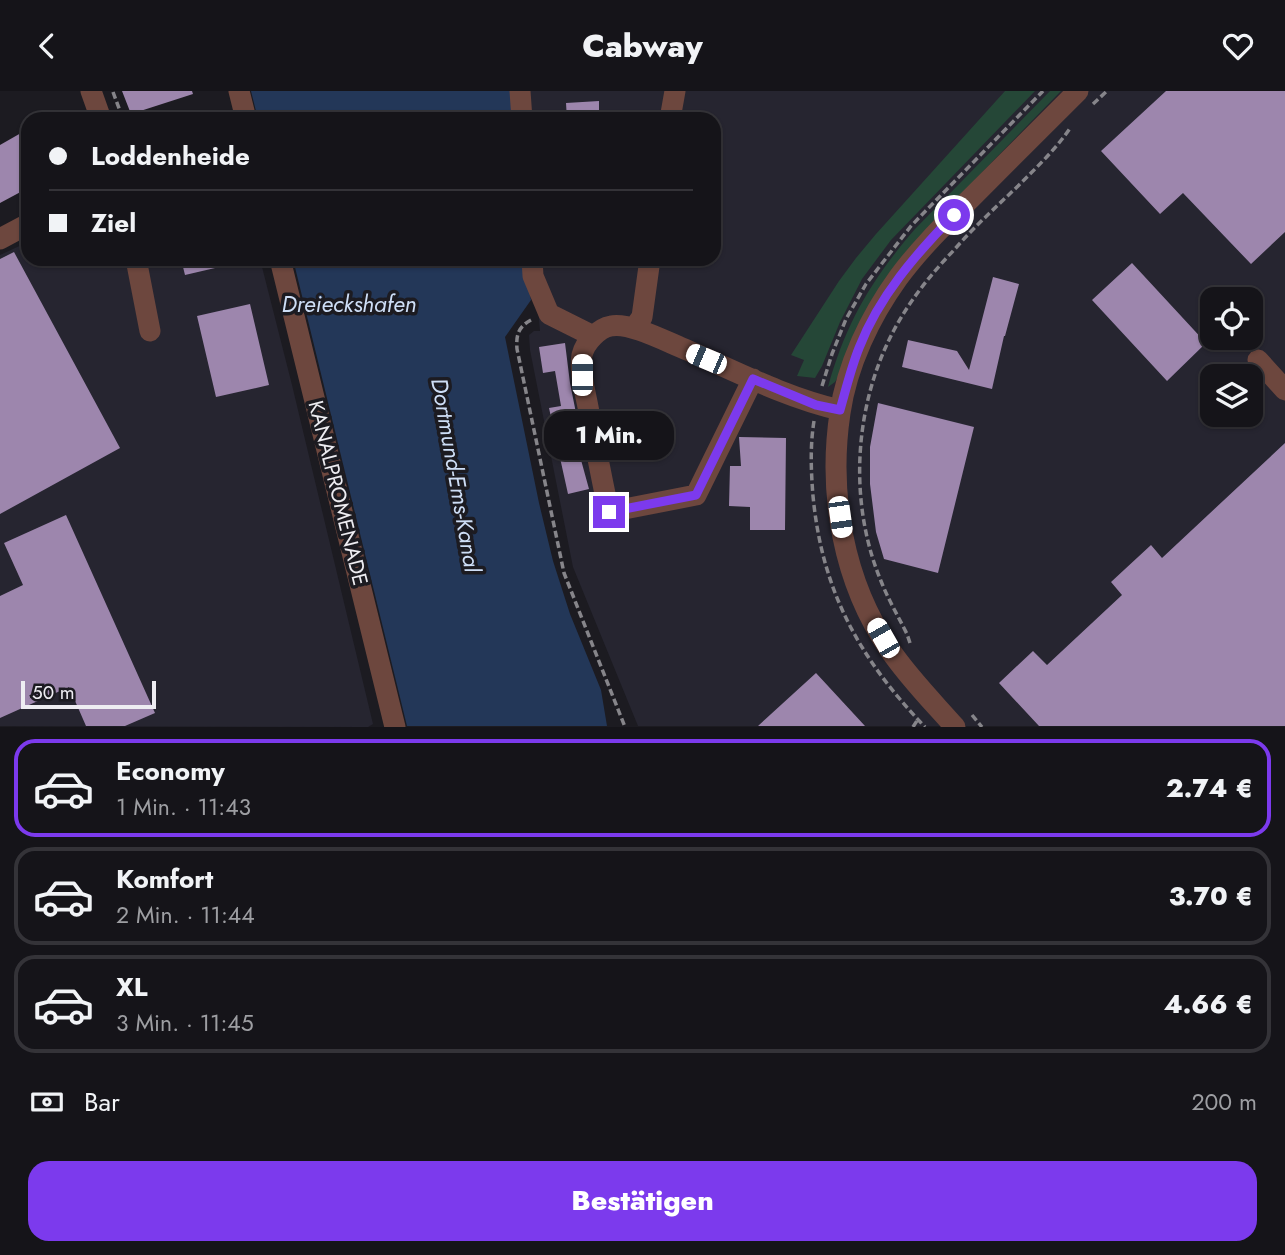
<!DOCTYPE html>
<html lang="de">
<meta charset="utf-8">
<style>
:root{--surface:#151419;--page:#1e1d22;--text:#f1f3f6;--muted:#9d9ea2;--line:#343338;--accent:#7c3aed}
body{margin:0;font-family:Jost,sans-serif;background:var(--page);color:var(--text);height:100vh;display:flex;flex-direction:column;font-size:26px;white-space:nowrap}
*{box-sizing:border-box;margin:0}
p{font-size:23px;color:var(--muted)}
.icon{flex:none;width:38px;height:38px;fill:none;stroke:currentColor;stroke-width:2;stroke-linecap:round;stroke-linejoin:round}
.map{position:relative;height:636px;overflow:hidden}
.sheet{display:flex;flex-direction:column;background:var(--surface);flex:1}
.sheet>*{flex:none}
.hud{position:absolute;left:21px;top:21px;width:700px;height:154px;border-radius:21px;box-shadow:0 2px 5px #0004,0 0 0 2px var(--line);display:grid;align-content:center;height:154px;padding:0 28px;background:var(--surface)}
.fabs{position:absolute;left:1200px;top:196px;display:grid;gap:14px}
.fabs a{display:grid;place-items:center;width:63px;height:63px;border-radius:14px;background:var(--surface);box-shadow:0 2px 5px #0004,0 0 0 2px var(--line);font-size:35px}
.scale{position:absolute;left:21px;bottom:18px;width:135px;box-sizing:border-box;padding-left:7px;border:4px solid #eeedf2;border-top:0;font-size:19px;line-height:24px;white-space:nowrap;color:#eeedf2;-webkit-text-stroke:5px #1c1b21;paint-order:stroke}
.end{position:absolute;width:32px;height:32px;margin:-16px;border:9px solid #7c3aed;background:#fff;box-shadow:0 0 0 4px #fff}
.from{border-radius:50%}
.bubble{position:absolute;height:49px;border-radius:21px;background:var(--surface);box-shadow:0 2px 5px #0004,0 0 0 2px var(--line);font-size:23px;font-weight:800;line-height:49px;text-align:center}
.car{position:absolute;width:21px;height:42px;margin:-21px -10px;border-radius:9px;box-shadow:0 0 5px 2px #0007;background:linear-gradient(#fff 24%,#345 0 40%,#fff 0 76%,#345 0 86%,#fff 0)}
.hud b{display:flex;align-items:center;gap:24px;height:66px;font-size:26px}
.hud b+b{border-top:2px solid var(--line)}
.hud i{width:18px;height:18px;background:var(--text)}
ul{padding:12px 0 0;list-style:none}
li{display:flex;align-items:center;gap:21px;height:98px;margin:0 14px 10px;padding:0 14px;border:4px solid var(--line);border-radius:21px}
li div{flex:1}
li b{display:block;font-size:26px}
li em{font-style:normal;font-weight:800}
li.current{border-color:var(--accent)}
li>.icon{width:63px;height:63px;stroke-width:1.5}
.pay{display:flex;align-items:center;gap:18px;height:77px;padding:0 28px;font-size:26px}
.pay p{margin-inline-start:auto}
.primary-button{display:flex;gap:14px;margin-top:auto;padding:14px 28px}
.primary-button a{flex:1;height:80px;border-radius:21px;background:var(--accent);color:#fff;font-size:28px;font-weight:800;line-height:80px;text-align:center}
header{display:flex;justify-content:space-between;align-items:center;height:91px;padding:0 28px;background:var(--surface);font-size:32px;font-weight:800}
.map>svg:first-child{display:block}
</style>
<header><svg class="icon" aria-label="back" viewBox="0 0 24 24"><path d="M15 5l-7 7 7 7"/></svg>Cabway<svg class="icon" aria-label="heart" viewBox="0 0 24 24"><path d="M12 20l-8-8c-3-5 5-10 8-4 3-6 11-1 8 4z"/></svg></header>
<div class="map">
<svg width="1285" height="636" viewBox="0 0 1285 636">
<rect width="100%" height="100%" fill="#1c1b21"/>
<!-- built -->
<path fill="#262530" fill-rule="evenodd" d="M519 0H1285V635H638L573 476 530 259 529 244 534 240H540L534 168H714V28H522ZM1213 208H1251V247H1213ZM1213 285H1251V324H1213Z
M28 151V168H260L292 294 373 633 368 636 0 635V164Z"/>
<!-- green -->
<path fill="#254737" d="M1005 0H1035L891 149 862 188 840 231 822 275 815 287 797 285 804 269 791 264 839 190 856 167 876 143Z
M1050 0H1061L921 144 835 291 828 296C846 231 872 188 915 138Z"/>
<!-- water -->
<path fill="#233758" d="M251 0H510L513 28H258Z
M293 168H524L531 209 505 246 539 412 553 470 570 523 601 599 607 635H407Z"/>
<!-- building -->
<path fill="#9d86ad" d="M122 0H192L193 3 131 23Z
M1166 0H1285V141L1251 173 1183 102 1160 123 1101 60Z
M599 10V27L567 28 566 12Z
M28 38V97L0 112V54Z
M14 161 120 357 0 423V168Z
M181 168H228V174L185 184Z
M1132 172 1206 252 1167 290 1092 209Z
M993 186 1019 193 1005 245H1004L992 298 902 276 908 249 957 260 969 279Z
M250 213 269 294 216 306 197 225Z
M565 252 570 292 583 357 578 358 589 398 568 403 549 317 561 315 555 280 543 282 539 256Z
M878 312 974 336 938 482 884 468 876 441 870 393V356Z
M739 346 786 347 785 439H750V416L729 415 730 375H741Z
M1285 352V635H1039L999 592 1033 560 1047 574 1122 504 1111 491 1151 454 1162 467Z
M66 424 155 622 125 635H86L69 596 0 627V505L23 494 4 452Z
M816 582 865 635H758Z"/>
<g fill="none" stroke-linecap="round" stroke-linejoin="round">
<!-- path -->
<path stroke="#86858a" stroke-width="3.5" stroke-dasharray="7 3.5" stroke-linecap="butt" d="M113 1 123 28
M1093 13 1107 0
M531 229C518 236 516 244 517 258L564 482 625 636
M822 295 832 263 846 228 866 193 911 135 1043 0
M814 330C810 355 811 380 813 405 822 500 859 567 925 636
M910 552 907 543C898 525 888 508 881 490 848 411 854 314 894 239 910 209 931 183 954 159 974 136 996 116 1018 95 1037 76 1056 58 1071 36
M972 624 982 636
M913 636 918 628"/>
<!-- minor -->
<path stroke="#6d473e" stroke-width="21" d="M91 0 101 28
M239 0 246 28
M520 0 522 28
M670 28 675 0
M0 148 28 133
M136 168 150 240
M280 168 395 636
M532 168 533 185 549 223 593 245
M634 237 642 226 650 168
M1258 269 1285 299
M753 288 696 404 609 421C601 386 595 351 588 316 585 300 579 280 582 264 585 251 599 237 611 235 630 231 669 252 687 259 737 281 787 307 840 319
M955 636C933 611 909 587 890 559 843 491 828 403 840 322 847 274 870 226 898 187 920 157 947 131 973 105 1008 70 1043 35 1078 0"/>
</g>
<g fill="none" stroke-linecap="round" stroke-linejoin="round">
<!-- route -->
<path stroke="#7c3aed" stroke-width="9" d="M609 421 696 404 753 288 816 314 840 319C846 298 851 277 859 257 879 205 916 163 954 124"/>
</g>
<g text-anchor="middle" stroke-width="7" stroke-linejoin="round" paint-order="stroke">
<!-- street labels -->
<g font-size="21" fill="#eeedf2" stroke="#1c1b21">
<text transform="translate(338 402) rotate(76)" y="7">KANALPROMENADE</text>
</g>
<!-- water labels -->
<g font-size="23" font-style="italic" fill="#cedef6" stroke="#1c1b21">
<text x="349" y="221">Dreieckshafen</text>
<text transform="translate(456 384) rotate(80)" y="8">Dortmund-Ems-Kanal</text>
</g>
</g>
</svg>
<div class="fabs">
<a><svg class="icon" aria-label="locate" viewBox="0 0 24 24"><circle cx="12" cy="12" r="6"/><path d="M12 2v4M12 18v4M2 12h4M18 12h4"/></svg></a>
<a><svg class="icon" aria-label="layers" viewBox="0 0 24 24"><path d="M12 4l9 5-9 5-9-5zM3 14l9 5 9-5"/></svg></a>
</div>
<div class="scale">50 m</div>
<i class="end from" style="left:954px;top:124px"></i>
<i class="end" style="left:609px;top:421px"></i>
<div class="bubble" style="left:544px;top:320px;width:130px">1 Min.</div>
<i class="car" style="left:706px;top:268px;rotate:293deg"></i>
<i class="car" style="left:582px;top:284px;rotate:0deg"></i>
<i class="car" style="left:840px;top:426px;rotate:172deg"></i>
<i class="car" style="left:883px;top:547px;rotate:330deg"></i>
<div class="hud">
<b><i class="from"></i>Loddenheide</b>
<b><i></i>Ziel</b>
</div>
</div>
<section class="sheet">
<ul>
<li class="current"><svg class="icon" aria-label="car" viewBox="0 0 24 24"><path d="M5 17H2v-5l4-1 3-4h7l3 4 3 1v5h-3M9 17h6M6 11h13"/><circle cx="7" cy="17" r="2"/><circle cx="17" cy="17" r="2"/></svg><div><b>Economy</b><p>1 Min. · 11:43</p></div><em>2.74 €</em></li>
<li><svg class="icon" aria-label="car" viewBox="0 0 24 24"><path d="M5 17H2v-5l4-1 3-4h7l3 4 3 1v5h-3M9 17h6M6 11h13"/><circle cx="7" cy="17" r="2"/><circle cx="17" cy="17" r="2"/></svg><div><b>Komfort</b><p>2 Min. · 11:44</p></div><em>3.70 €</em></li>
<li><svg class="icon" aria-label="car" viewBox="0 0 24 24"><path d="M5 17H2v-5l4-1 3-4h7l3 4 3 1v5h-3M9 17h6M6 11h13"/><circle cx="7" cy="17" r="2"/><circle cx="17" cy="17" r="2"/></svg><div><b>XL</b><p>3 Min. · 11:45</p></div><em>4.66 €</em></li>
</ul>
<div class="pay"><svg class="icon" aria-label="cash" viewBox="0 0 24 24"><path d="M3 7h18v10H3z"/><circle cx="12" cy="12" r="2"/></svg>Bar<p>200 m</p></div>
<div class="primary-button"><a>Bestätigen</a></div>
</section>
